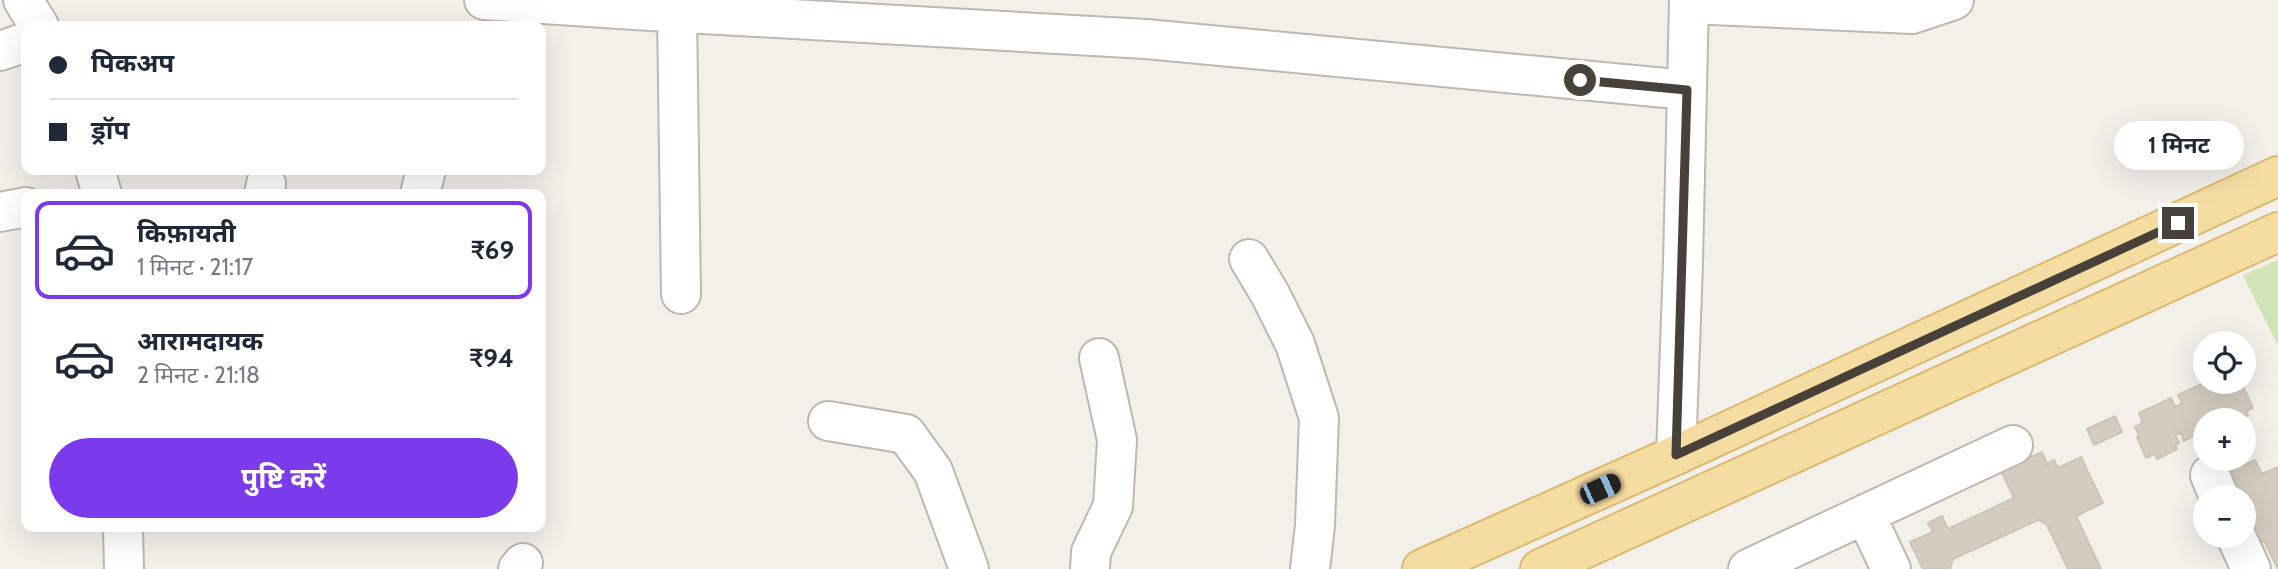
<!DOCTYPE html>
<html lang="hi">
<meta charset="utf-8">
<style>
:root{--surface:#fff;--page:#f2f2f3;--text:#1f2937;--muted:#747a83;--line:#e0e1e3;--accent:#7c3aed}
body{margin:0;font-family:Cabin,"Noto Sans Devanagari",sans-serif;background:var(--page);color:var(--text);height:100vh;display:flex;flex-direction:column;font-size:26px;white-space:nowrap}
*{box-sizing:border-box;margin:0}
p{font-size:23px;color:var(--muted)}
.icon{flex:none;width:38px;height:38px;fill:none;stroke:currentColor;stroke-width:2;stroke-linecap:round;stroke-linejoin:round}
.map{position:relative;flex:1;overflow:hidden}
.drawer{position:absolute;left:21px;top:189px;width:525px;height:343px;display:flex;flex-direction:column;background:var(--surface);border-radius:14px;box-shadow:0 7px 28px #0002}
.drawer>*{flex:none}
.top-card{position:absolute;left:21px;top:21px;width:525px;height:154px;border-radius:14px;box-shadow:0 7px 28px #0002;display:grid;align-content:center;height:154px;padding:0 28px;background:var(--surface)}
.fabs{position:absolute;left:2193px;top:331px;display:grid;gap:14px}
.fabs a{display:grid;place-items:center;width:63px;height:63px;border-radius:50%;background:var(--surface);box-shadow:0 7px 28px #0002;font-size:35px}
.end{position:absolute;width:32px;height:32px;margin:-16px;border:9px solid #474139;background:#fff;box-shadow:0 0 0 4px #fff}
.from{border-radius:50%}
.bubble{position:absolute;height:49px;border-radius:24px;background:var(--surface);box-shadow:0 7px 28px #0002;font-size:23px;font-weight:700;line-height:49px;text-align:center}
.car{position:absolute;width:21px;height:42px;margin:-21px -10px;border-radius:9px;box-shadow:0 0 5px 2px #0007;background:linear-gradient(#222 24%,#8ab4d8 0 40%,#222 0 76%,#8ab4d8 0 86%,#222 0)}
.top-card b{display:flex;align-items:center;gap:24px;height:66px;font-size:26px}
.top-card b+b{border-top:2px solid var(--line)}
.top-card i{width:18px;height:18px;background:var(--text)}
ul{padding:12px 0 0;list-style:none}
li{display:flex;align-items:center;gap:21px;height:98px;margin:0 14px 10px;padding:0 14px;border:4px solid transparent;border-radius:14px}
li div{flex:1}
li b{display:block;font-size:26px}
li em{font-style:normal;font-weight:700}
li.current{border-color:var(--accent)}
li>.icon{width:63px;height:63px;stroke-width:1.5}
.action{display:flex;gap:14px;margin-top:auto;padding:14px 28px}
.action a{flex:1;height:80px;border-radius:42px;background:var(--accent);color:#fff;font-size:28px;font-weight:700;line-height:80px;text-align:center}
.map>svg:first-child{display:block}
</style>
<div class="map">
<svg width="2278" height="569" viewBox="0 0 2278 569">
<rect width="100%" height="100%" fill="#f3f0ea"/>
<!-- green -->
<path fill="#d0e4b7" d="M2278 260V346L2243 275Z"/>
<!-- building -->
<path fill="#d4ccc0" stroke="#cec4b4" stroke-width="2" d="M2206 382H2230L2233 390 2243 386 2253 408 2246 411 2248 415 2238 420H2220L2218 415 2213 418 2214 420H2205V438L2198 441 2195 435 2184 441 2181 433 2175 435 2179 443 2175 445 2177 449 2157 459 2155 454 2146 458 2137 437 2139 436 2135 427 2143 423 2139 413 2171 398 2175 407 2182 403 2178 395Z
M2115 416 2122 432 2094 445 2087 429Z
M2042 452 2047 464 2054 460 2058 468 2081 457 2103 503 2076 516 2101 569H2068L2047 525 2038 520 1953 559 1950 569H1923L1910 542 1933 532 1928 523 1942 516 1948 529 2014 498 2001 471Z
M2255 460 2262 474 2278 467V569L2264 541 2257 544 2248 525 2255 522 2247 506 2244 507V497H2235L2233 493 2240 489 2232 471Z"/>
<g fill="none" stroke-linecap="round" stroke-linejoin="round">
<defs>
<path id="minor" d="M23 0 39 26
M484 0 650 11 1146 39 1687 90
M1689 4 1912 14 1954 0
M677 13 681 294
M0 51 26 42
M95 170 102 194
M264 194 266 184
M420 194 426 170
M0 212 26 207
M1249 259 1270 294 1295 344 1319 418 1315 525 1310 569
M828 421 906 434 933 471 969 569
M1676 455 1683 263 1689 0
M2210 475 2219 497
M1865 514 1891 569
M123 527 124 569
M2236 536 2251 569
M518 569 523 563
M1090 569 1091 552 1113 506 1117 440 1099 358
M1748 569 2013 445"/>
<path id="major" d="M1422 569 1676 455 2278 176
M1540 569 2278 232"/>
</defs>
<!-- minor casing -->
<use href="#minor" stroke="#beb8ad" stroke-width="42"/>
<!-- major casing -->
<use href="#major" stroke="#dab972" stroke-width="42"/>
<!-- minor -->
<use href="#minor" stroke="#fff" stroke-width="38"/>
<!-- major -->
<use href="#major" stroke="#f5dca1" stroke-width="38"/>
</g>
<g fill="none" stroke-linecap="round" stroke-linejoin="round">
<!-- route -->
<path stroke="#474139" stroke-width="9" d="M1580 80 1687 90 1676 455 2178 223"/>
</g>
</svg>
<div class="fabs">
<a><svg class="icon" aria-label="locate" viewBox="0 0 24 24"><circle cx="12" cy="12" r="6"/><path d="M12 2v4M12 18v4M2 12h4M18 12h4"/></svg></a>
<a>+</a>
<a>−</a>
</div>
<i class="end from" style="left:1580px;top:80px"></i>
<i class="end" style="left:2178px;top:223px"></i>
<div class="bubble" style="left:2114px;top:121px;width:130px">1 मिनट</div>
<i class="car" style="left:1600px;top:489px;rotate:66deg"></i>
<div class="top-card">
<b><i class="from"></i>पिकअप</b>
<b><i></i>ड्रॉप</b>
</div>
<section class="drawer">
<ul>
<li class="current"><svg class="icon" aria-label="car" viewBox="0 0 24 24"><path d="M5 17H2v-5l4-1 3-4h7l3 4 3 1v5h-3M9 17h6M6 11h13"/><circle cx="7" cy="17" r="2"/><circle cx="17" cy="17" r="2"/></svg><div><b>किफ़ायती</b><p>1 मिनट · 21:17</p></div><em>₹69</em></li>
<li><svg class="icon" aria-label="car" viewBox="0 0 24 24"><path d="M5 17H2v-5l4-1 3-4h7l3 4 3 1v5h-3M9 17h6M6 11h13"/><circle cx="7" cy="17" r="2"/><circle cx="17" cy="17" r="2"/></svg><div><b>आरामदायक</b><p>2 मिनट · 21:18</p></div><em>₹94</em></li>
</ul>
<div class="action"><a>पुष्टि करें</a></div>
</section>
</div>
